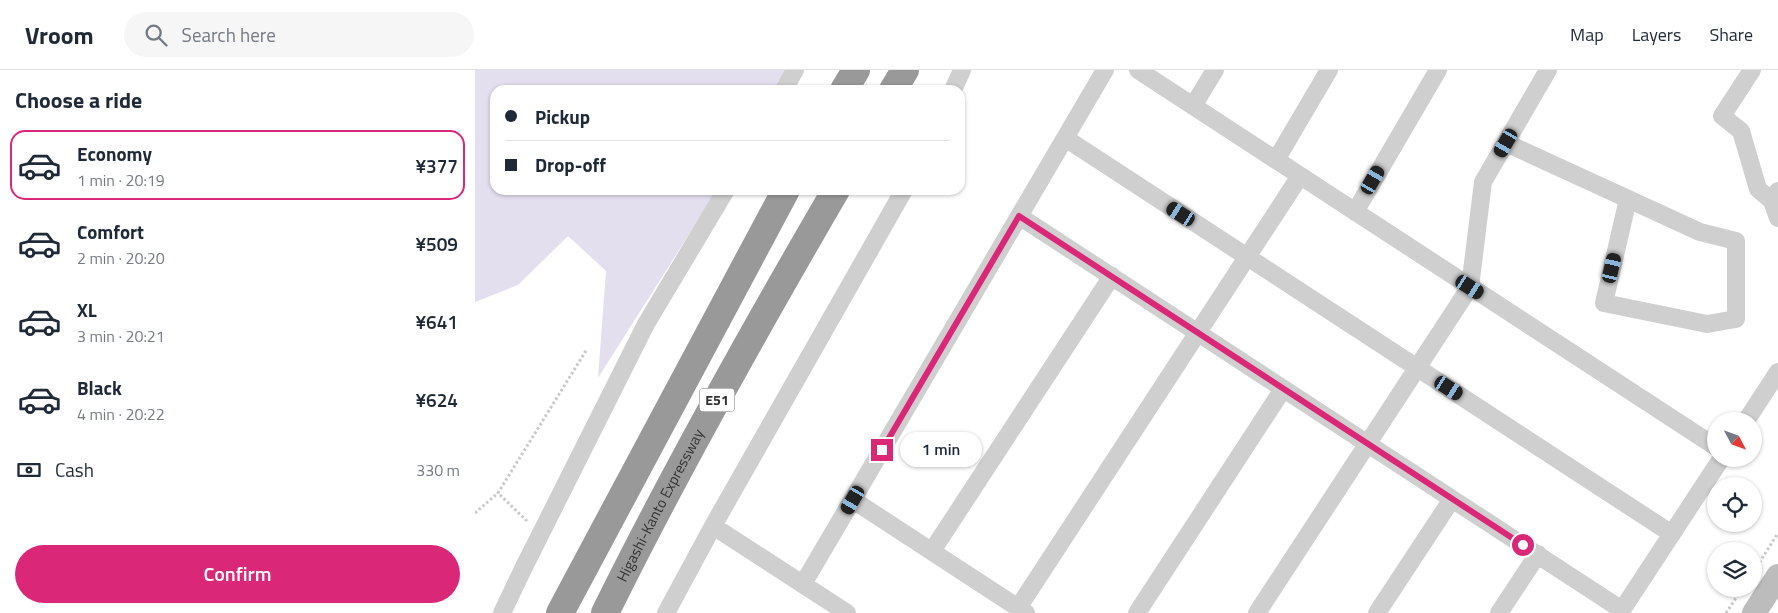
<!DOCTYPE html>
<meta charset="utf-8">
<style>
:root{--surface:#fff;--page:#f6f6f7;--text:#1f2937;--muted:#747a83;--line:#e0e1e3;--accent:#db2777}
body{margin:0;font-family:"Titillium Web",sans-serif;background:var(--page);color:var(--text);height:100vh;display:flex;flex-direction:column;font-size:19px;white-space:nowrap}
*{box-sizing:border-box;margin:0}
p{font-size:16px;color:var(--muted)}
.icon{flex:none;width:28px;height:28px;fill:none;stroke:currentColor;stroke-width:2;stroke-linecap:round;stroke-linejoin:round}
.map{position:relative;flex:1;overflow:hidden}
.drawer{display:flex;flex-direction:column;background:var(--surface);width:475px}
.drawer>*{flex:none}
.hud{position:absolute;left:15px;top:15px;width:475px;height:110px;border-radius:15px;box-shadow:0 1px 4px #0004;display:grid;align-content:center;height:110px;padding:0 15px;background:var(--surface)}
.needle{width:32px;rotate:131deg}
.tools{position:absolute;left:1232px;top:342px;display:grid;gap:10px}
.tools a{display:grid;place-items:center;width:55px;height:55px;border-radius:50%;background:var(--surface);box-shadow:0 1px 4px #0004;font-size:25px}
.end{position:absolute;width:22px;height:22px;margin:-11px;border:6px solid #db2777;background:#fff;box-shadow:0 0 0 2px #fff}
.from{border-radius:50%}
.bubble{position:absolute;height:35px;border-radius:18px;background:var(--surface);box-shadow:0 1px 4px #0004;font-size:16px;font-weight:600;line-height:35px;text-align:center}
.car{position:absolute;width:15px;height:30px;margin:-15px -8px;border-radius:6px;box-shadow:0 0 4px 1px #0007;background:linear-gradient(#222 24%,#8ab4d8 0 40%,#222 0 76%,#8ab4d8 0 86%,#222 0)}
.hud b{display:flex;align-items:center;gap:18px;height:48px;font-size:19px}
.hud b+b{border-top:1px solid var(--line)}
.hud i{width:12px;height:12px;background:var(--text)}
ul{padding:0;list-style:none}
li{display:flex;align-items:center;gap:15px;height:70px;margin:0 10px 8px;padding:0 5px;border:2px solid transparent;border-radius:15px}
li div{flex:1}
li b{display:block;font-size:19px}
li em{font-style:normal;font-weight:600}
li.selected{border-color:var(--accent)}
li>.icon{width:45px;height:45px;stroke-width:1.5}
h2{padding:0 15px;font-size:22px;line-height:60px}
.pay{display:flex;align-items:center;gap:12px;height:55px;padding:0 15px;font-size:19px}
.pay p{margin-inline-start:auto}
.button{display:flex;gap:10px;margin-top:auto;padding:10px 15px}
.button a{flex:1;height:58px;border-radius:30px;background:var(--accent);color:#fff;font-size:20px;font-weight:600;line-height:58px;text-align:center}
header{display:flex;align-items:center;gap:30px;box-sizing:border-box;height:70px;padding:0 25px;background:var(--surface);border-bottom:1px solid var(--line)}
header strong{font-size:24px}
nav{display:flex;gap:28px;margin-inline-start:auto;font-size:18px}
.search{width:350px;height:45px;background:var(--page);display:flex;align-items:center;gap:12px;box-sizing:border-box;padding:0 18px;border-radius:28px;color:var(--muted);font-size:19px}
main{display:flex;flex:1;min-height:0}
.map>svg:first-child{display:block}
</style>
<header>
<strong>Vroom</strong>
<div class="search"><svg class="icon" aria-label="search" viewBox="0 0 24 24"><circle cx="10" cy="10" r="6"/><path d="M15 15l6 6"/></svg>Search here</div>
<nav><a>Map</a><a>Layers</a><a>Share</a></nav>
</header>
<main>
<section class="drawer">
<h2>Choose a ride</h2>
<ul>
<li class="selected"><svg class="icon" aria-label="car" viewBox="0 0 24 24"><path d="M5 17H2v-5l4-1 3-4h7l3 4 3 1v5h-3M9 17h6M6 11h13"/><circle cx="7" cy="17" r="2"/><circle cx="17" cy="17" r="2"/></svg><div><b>Economy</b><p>1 min · 20:19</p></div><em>¥377</em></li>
<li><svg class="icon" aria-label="car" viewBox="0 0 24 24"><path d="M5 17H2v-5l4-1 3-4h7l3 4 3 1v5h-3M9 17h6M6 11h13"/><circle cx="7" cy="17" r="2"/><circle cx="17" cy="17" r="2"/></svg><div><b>Comfort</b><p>2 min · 20:20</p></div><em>¥509</em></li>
<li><svg class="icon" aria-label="car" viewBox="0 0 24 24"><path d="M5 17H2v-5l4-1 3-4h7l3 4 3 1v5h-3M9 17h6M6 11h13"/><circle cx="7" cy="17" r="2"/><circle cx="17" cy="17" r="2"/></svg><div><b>XL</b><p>3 min · 20:21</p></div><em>¥641</em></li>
<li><svg class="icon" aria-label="car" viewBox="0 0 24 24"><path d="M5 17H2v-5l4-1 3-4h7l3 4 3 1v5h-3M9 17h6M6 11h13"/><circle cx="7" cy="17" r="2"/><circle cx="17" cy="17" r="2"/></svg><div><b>Black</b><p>4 min · 20:22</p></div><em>¥624</em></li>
</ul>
<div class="pay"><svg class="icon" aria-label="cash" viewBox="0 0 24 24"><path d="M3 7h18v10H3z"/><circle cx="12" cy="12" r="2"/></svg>Cash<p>330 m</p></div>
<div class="button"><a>Confirm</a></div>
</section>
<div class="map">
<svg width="1303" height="543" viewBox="0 0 1303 543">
<rect width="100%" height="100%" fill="#fff"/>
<!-- green -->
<path fill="#e4dfef" d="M0 0H318L305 20H20V120H242L123 308 131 201 93 166 43 215 0 232Z"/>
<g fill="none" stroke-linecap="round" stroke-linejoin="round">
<!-- path -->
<path stroke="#c9c9c9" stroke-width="3" stroke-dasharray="2.5 2.5" stroke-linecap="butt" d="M0 443 23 423
M52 451 23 423 112 279
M1279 501 1303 463
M1251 543 1267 519"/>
<!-- street -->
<path stroke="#cfcfcf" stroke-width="18" d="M663 0 1241 377
M1277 0 1247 46 1266 61 1283 119 1297 131
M309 20 320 0
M478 20 487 0
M718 36 740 0
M590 68 1197 464
M1031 73 1225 162 1261 171V249L1232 254 1129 233 1153 129
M801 90 854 0
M1303 121 1297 131 1303 148
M880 142 963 0
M544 146 1147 540
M1271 351 1303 302
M378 430 551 543
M238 456 372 543
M457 481 637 206
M328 514 630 0
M543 538 825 106
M27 543 48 499 171 254 251 120
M191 543 238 456 429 120
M662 543 808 319
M782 543 995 217 1008 112 1073 0
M902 543 977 429
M1024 543 1063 484
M1145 543 1246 389"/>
<!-- secondary -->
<path stroke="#bcbcbc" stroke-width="24" d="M1279 543 1303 506"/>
<!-- highway -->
<g stroke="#999" stroke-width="28">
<path d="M369 20 381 0"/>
<path d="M418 20 430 0"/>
<path d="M85 543 311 120"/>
<path id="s1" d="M130 543C201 399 280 259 361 120"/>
</g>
</g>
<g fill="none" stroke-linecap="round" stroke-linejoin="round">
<!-- route -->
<path stroke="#db2777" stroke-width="6" d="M407 380 544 146 1048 475"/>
</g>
<g text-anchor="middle" stroke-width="5" stroke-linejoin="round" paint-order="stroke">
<!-- shield labels -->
<rect fill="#fff" stroke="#707070" stroke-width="1" x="224.5" y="318.5" width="35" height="23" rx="4"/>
<g font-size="14" font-weight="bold" fill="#323232">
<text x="242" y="335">E51</text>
</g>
<!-- street labels -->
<g font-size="15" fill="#323232" stroke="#fff">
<text dy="5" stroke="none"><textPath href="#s1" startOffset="121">Higashi-Kanto Expressway</textPath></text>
</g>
</g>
</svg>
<div class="tools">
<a><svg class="needle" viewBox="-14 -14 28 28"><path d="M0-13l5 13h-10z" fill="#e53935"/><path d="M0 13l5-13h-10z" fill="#747a83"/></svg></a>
<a><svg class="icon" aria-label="locate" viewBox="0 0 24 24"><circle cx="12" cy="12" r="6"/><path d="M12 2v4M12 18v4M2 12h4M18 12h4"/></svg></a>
<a><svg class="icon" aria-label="layers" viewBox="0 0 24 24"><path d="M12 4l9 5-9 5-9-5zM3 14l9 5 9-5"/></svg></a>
</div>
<i class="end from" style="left:1048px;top:475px"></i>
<i class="end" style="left:407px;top:380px"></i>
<div class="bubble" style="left:425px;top:362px;width:82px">1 min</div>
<i class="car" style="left:1031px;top:73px;rotate:210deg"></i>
<i class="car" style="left:898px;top:110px;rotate:30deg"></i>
<i class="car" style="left:706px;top:144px;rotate:303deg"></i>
<i class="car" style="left:1137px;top:198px;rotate:13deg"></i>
<i class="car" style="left:995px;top:217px;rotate:123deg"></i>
<i class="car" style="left:974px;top:318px;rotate:123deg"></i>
<i class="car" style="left:378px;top:430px;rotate:210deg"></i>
<div class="hud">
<b><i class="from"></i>Pickup</b>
<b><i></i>Drop-off</b>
</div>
</div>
</main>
